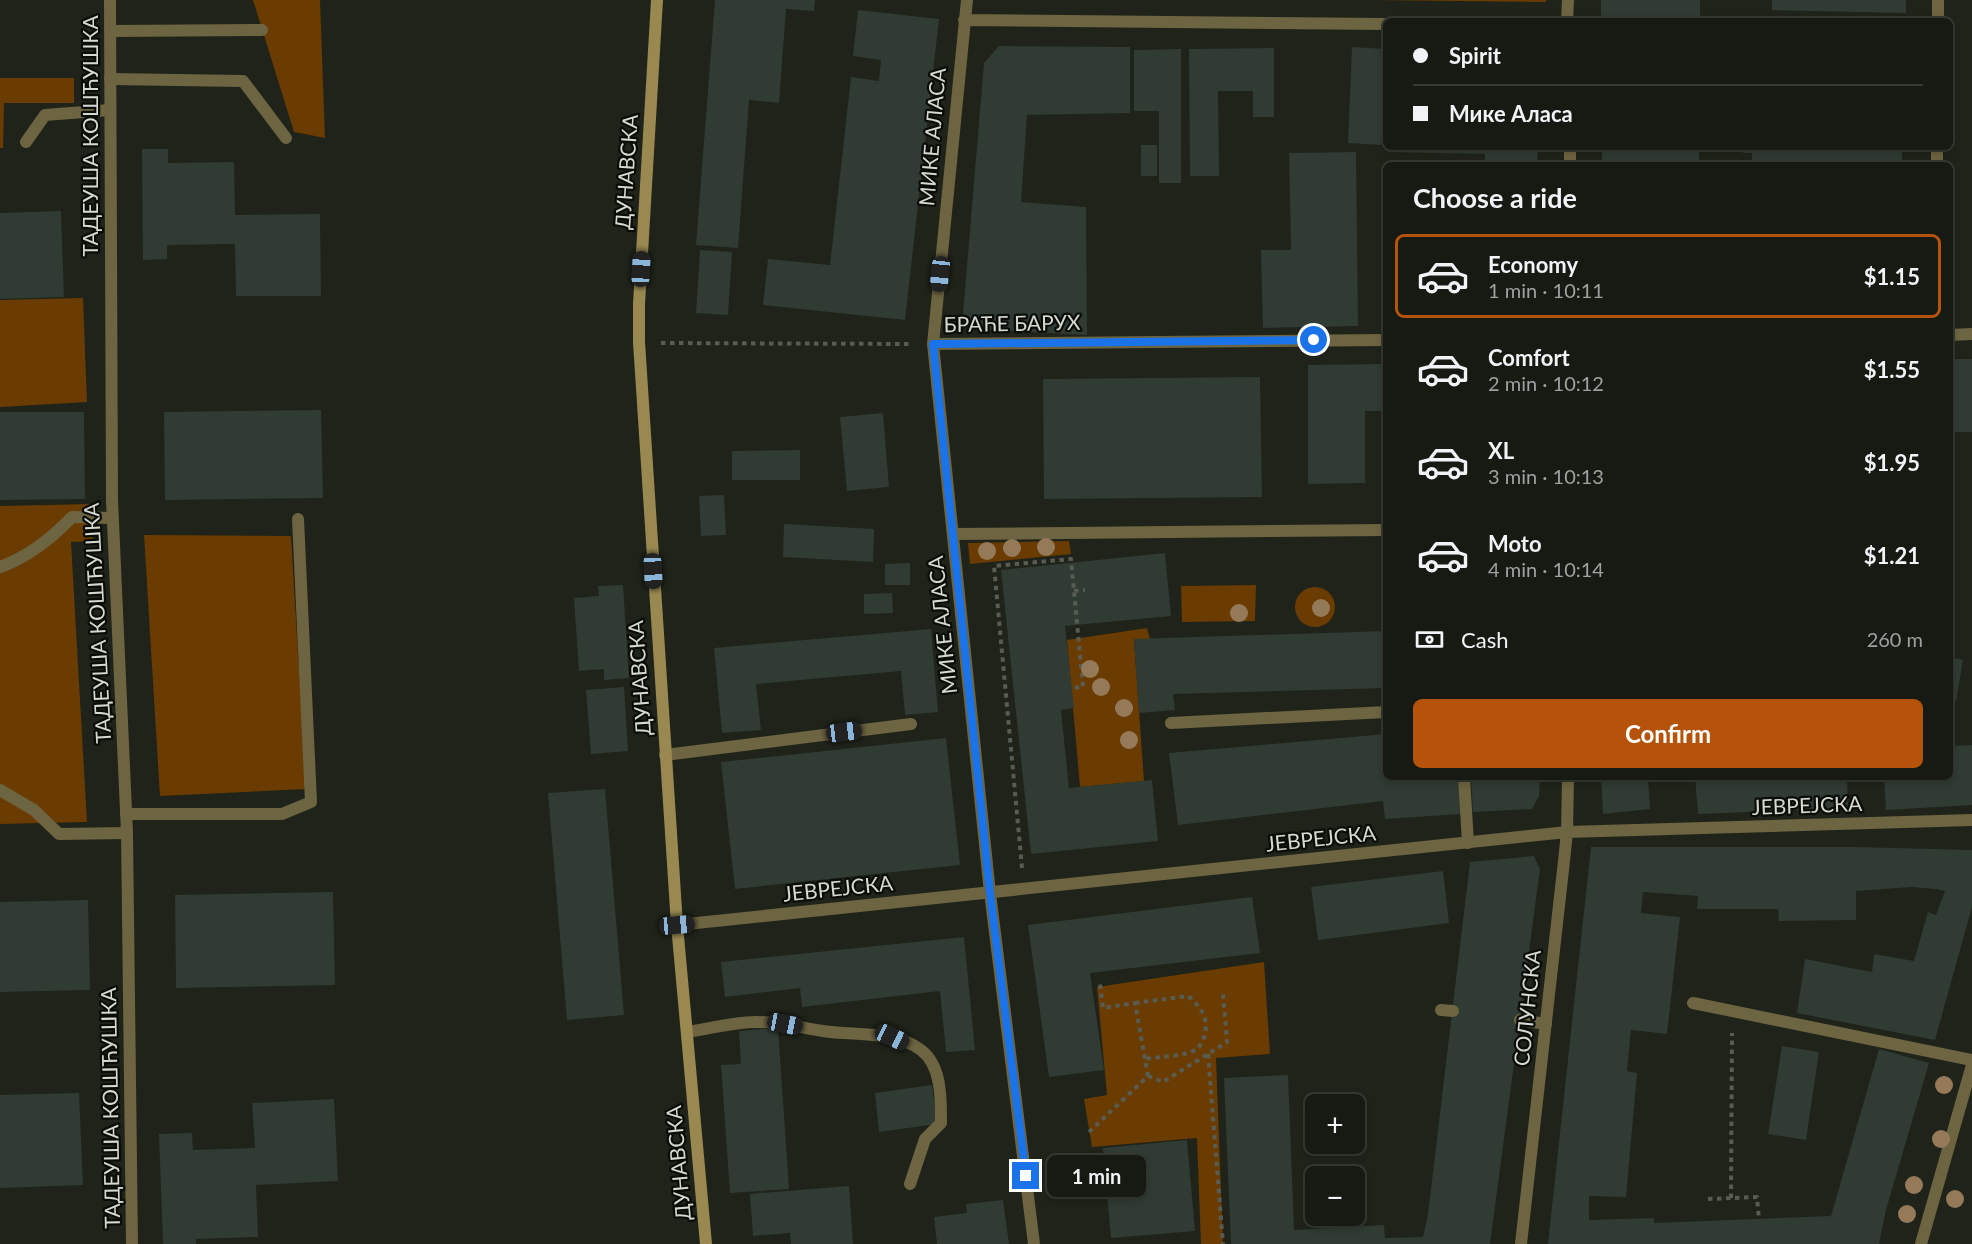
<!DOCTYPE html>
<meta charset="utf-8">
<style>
:root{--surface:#171a13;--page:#242721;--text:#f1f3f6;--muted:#9ea1a0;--line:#363833;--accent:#b45309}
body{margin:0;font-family:Lato,sans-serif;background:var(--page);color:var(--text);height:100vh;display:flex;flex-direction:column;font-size:22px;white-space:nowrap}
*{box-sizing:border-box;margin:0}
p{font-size:20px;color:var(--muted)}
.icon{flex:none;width:33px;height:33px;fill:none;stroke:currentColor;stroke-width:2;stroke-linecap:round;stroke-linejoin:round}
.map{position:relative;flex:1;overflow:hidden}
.sheet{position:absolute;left:1383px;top:162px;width:570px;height:618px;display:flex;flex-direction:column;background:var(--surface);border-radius:9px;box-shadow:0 3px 9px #0003,0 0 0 2px var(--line)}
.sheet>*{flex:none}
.guide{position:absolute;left:1383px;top:18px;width:570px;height:132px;border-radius:9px;box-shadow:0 3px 9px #0003,0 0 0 2px var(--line);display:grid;align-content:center;height:132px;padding:0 30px;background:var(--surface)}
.buttons{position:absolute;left:1305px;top:1094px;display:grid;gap:12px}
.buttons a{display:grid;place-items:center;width:60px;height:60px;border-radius:9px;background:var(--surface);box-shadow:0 3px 9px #0003,0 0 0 2px var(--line);font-size:30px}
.end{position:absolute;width:27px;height:27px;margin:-14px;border:8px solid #1a73e8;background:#fff;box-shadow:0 0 0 3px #fff}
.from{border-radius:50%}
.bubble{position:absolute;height:42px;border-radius:9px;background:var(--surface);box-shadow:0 3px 9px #0003,0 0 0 2px var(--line);font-size:20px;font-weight:700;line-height:42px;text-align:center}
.car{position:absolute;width:18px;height:36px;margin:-18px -9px;border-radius:8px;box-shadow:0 0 4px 2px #0007;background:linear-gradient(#222 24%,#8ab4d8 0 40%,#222 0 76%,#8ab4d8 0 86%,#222 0)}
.guide b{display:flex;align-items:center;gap:21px;height:57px;font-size:22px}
.guide b+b{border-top:2px solid var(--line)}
.guide i{width:15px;height:15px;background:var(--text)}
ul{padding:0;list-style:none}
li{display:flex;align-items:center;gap:18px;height:84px;margin:0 12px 9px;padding:0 18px;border:3px solid transparent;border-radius:9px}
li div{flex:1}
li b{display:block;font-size:22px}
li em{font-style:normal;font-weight:700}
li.active{border-color:var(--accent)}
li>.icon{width:54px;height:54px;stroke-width:1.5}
h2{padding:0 30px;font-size:27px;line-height:72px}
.pay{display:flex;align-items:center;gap:15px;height:66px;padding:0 30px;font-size:22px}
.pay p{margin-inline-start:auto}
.primary-button{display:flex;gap:12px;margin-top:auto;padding:12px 30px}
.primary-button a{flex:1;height:69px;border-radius:9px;background:var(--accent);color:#fff;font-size:24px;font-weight:700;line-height:69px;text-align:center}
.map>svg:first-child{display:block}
</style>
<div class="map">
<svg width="1972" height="1244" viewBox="0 0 1972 1244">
<rect width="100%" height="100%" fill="#1f2319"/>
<!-- green -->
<path fill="#6a3c01" d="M253 0H320L325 138 294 132Z
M1373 0H1546V2Z
M0 78H74V103H4L3 148H0Z
M83 298 87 402 0 407V300Z
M92 504 93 541 71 542 87 822 0 824V506Z
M144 535 291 536 306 789 160 796Z
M1069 541 1071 554 970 564 968 543Z
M1256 585 1255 621 1182 622 1181 586Z
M1295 607a20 20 0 1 1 40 0a20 20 0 1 1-40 0Z
M1147 628 1150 639 1134 640 1144 781 1080 787 1067 640Z
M1264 962 1270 1054 1216 1058 1223 1244H1201L1197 1138 1092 1147 1084 1099 1107 1095 1097 987Z"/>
<!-- building -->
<path fill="#2f3b33" d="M715 0H815L814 11 786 9 779 103 749 100 738 248 696 245Z
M1601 0H1700V21H1601Z
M1772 0H1906V13L1772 10Z
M858 10 939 19 905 320 763 305 768 259 830 265 851 77 879 81 881 60 853 56Z
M1771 17H1830V21H1771Z
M999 46 1130 47V113L1027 115 1021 202 1086 207 1087 335 975 329 969 327 964 321 963 314 984 63Z
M1352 47 1385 49 1381 145 1348 143Z
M1274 48V117H1253V91H1218L1219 176H1190L1189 49Z
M1181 49V183H1159V111H1134V50Z
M1141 145H1157V176H1141Z
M1388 147H1538L1537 165H1485V154L1388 152Z
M1602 147H1699V160H1752V153H1743V147H1902V165H1602Z
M142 149H168V163L234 162 235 215 320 214 321 296H236L235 244 167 245V259L143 260Z
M1356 152 1358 326 1263 328 1261 250H1291L1289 153Z
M61 211 64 297 0 299V213Z
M700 250 732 252 728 315 696 313Z
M1950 359H1972V432H1950Z
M1386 364V411H1365V483L1308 484V365Z
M1260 377 1262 497 1044 499 1043 379Z
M321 410 323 498 165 500 164 412Z
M0 412H84L85 499 0 500Z
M883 413 889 487 847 491 840 417Z
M800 450V480H732V451Z
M724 495 726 535 701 536 699 496Z
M784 524 874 529 873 562 783 557Z
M1165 553 1171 616 1065 626 1074 708 1061 710 1069 788 1152 780 1158 841 1031 854 1001 570Z
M910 563V585H885V564Z
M623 585 629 678 604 680V669L579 671 574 598 599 596 598 586Z
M892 593 893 613 864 614V594Z
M931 629 938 712 905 715 901 671 756 684 761 730 722 733 714 648Z
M1386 631V688L1173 694 1175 710 1139 713 1134 639Z
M1950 657 1963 660 1956 701 1950 700Z
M624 687 628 751 591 754 586 690Z
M1386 734V777H1459L1461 814 1385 819 1383 801 1178 825 1169 753Z
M946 738 960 865 735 889 721 762Z
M1972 745V805L1886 810 1884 777H1950V746Z
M1471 777H1540L1539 796 1532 809 1473 812Z
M1601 777H1648L1650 809 1603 814Z
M1695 777H1847L1848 808 1698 814Z
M605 789 624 1015 567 1020 548 793Z
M1591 847H1856L1972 850V907L1935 1040 1797 1013 1805 959 1872 972 1874 954 1914 961 1928 912 1936 915 1945 891 1936 889 1912 887 1856 891V920L1779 921 1778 909H1697L1698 896 1643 892 1641 913 1680 917 1667 1034 1631 1030 1627 1071 1637 1073 1626 1197 1589 1196V1220L1654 1218V1223L1831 1216 1879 1049 1929 1063 1886 1210 1879 1244H1548Z
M1534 856 1540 869 1490 1244H1231L1224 1078 1288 1075 1294 1230 1384 1225 1385 1238 1423 1237 1428 1214 1470 862Z
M1443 871 1449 923 1318 940 1311 887Z
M333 892 335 985 176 988 175 895Z
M1252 897 1260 953 1090 973 1104 1070 1049 1077 1028 925Z
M88 900 90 990 0 992V902Z
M964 937 975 1050 946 1052 940 991 802 1007 800 988 725 997 721 962Z
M778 1028 789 1189 730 1193 721 1065 741 1064 739 1031Z
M1782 1046 1819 1052 1806 1140 1768 1134Z
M932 1085 937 1124 879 1132 875 1093Z
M79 1093 83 1185 0 1188V1095Z
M334 1099 338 1181 256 1185 258 1237 196 1239V1244H163L159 1134 192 1133 193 1150 255 1148 252 1103Z
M1187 1140 1195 1231 1111 1238 1103 1148Z
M849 1186 853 1244H791L790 1233 753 1236 750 1194Z
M1003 1200 1009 1244H937L934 1217 967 1213 966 1204Z"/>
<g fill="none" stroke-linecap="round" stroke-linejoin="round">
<!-- path -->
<path stroke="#585c53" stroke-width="4" stroke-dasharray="4.5 4.5" stroke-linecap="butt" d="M661 343 912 344
M1074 591 1085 590
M1022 868 994 566 1071 559 1083 687 1072 688
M1135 1003 1188 996C1201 1007 1210 1019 1204 1037 1203 1040 1200 1047 1197 1049 1187 1056 1158 1057 1145 1059
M1208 1054 1223 1244
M1148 1076 1163 1082 1227 1042 1223 994
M1089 1132 1148 1076 1135 1003 1103 1008 1100 984
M1731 1198 1732 1033
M1708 1199 1757 1197 1759 1220"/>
<!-- lane -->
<path stroke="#6d6441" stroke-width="12" d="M110 31 262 30
M110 79 243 81 286 138
M26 142 45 115 110 110
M953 534 1386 530
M0 567C28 557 51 539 72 517L112 518
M1171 723 1386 712
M665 755 911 724
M1464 777 1468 843
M0 790 34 810 59 834 127 833
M126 814H282L311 802 298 519
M1441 1010 1453 1011
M1520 1020 1546 1024
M687 1032C710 1029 736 1021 759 1022 781 1022 802 1028 823 1031 854 1036 894 1030 921 1050 942 1066 941 1099 941 1123L925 1139 910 1184"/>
<!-- street -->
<path stroke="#6d6441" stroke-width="12" d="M110 0 112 500 127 833 132 1244
M967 0 933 344 990 893 1034 1244
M964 20 1386 24
M1567 21 1568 0
M1938 21V0
M1570 147V165
M1937 165V147
M1950 335 1972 334
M933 344 1386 340
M677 925 1567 832 1972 820
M1693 1003 1972 1060
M1521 1244 1564 861 1567 832 1568 777
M1921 1244 1972 1065"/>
<!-- secondary -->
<path stroke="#998951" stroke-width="12" d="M657 0 639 304V342L677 925 706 1244"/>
</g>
<!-- trees -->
<g fill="#957a5a">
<circle cx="1046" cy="547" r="9"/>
<circle cx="1012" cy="548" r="9"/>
<circle cx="987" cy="551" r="9"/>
<circle cx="1321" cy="608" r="9"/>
<circle cx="1239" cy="613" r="9"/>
<circle cx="1090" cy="669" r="9"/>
<circle cx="1101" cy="687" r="9"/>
<circle cx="1124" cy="708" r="9"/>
<circle cx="1129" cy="740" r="9"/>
<circle cx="1944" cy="1085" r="9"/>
<circle cx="1941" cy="1139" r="9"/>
<circle cx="1914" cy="1185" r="9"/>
<circle cx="1955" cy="1199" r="9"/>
<circle cx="1907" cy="1214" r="9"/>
</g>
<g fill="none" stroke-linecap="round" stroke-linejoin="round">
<!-- route -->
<path stroke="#1a73e8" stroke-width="8" d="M1026 1176 990 893 933 344 1314 340"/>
</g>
<g text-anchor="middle" stroke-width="4.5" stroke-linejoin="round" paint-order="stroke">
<!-- street labels -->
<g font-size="21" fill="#d6d9d2" stroke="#0a0c07">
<text transform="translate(91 136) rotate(-90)" y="7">ТАДЕУША КОШЋУШКА</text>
<text transform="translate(933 137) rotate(-85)" y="7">МИКЕ АЛАСА</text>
<text transform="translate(627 172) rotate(-86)" y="7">ДУНАВСКА</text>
<text transform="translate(1012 324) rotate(-1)" y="7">БРАЋЕ БАРУХ</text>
<text transform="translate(98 623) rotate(-93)" y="7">ТАДЕУША КОШЋУШКА</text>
<text transform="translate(943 625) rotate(-96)" y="7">МИКЕ АЛАСА</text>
<text transform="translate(640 678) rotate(-94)" y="7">ДУНАВСКА</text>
<text transform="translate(1807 806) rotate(-2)" y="7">ЈЕВРЕЈСКА</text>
<text transform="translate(1321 839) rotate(-6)" y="7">ЈЕВРЕЈСКА</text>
<text transform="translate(838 889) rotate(-6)" y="7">ЈЕВРЕЈСКА</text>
<text transform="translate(1528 1008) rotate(-84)" y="7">СОЛУНСКА</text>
<text transform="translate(111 1108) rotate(-91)" y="7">ТАДЕУША КОШЋУШКА</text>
<text transform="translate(679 1163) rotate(-95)" y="7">ДУНАВСКА</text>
</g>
</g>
</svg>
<div class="buttons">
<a>+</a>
<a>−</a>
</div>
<i class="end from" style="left:1314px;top:340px"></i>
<i class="end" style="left:1026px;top:1176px"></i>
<div class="bubble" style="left:1047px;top:1155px;width:99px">1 min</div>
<i class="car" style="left:641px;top:269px;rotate:3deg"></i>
<i class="car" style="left:940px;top:274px;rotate:186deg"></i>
<i class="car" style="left:653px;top:571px;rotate:177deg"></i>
<i class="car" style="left:844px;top:732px;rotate:83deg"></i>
<i class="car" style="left:677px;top:925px;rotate:85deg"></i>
<i class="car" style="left:785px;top:1024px;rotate:101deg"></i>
<i class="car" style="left:892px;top:1037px;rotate:115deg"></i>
<div class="guide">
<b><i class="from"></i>Spirit</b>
<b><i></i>Мике Аласа</b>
</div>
<section class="sheet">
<h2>Choose a ride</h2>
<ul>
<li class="active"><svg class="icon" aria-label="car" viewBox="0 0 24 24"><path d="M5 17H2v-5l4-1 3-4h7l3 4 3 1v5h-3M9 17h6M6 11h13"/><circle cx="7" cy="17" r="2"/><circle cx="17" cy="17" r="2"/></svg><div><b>Economy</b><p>1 min · 10:11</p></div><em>$1.15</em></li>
<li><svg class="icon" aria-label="car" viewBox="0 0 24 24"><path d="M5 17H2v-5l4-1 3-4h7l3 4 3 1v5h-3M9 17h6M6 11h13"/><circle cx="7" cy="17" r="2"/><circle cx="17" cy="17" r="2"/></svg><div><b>Comfort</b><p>2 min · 10:12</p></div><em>$1.55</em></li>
<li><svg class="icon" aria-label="car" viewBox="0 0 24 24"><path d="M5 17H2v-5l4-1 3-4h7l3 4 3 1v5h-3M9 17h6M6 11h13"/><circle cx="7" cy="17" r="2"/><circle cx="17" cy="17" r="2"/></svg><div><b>XL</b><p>3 min · 10:13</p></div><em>$1.95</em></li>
<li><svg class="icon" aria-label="car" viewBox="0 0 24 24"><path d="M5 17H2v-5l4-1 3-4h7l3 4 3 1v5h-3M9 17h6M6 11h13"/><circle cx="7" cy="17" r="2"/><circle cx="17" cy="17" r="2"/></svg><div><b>Moto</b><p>4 min · 10:14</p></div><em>$1.21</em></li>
</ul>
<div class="pay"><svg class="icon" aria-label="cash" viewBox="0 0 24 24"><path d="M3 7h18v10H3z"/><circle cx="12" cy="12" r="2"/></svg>Cash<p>260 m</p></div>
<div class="primary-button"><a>Confirm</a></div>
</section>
</div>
